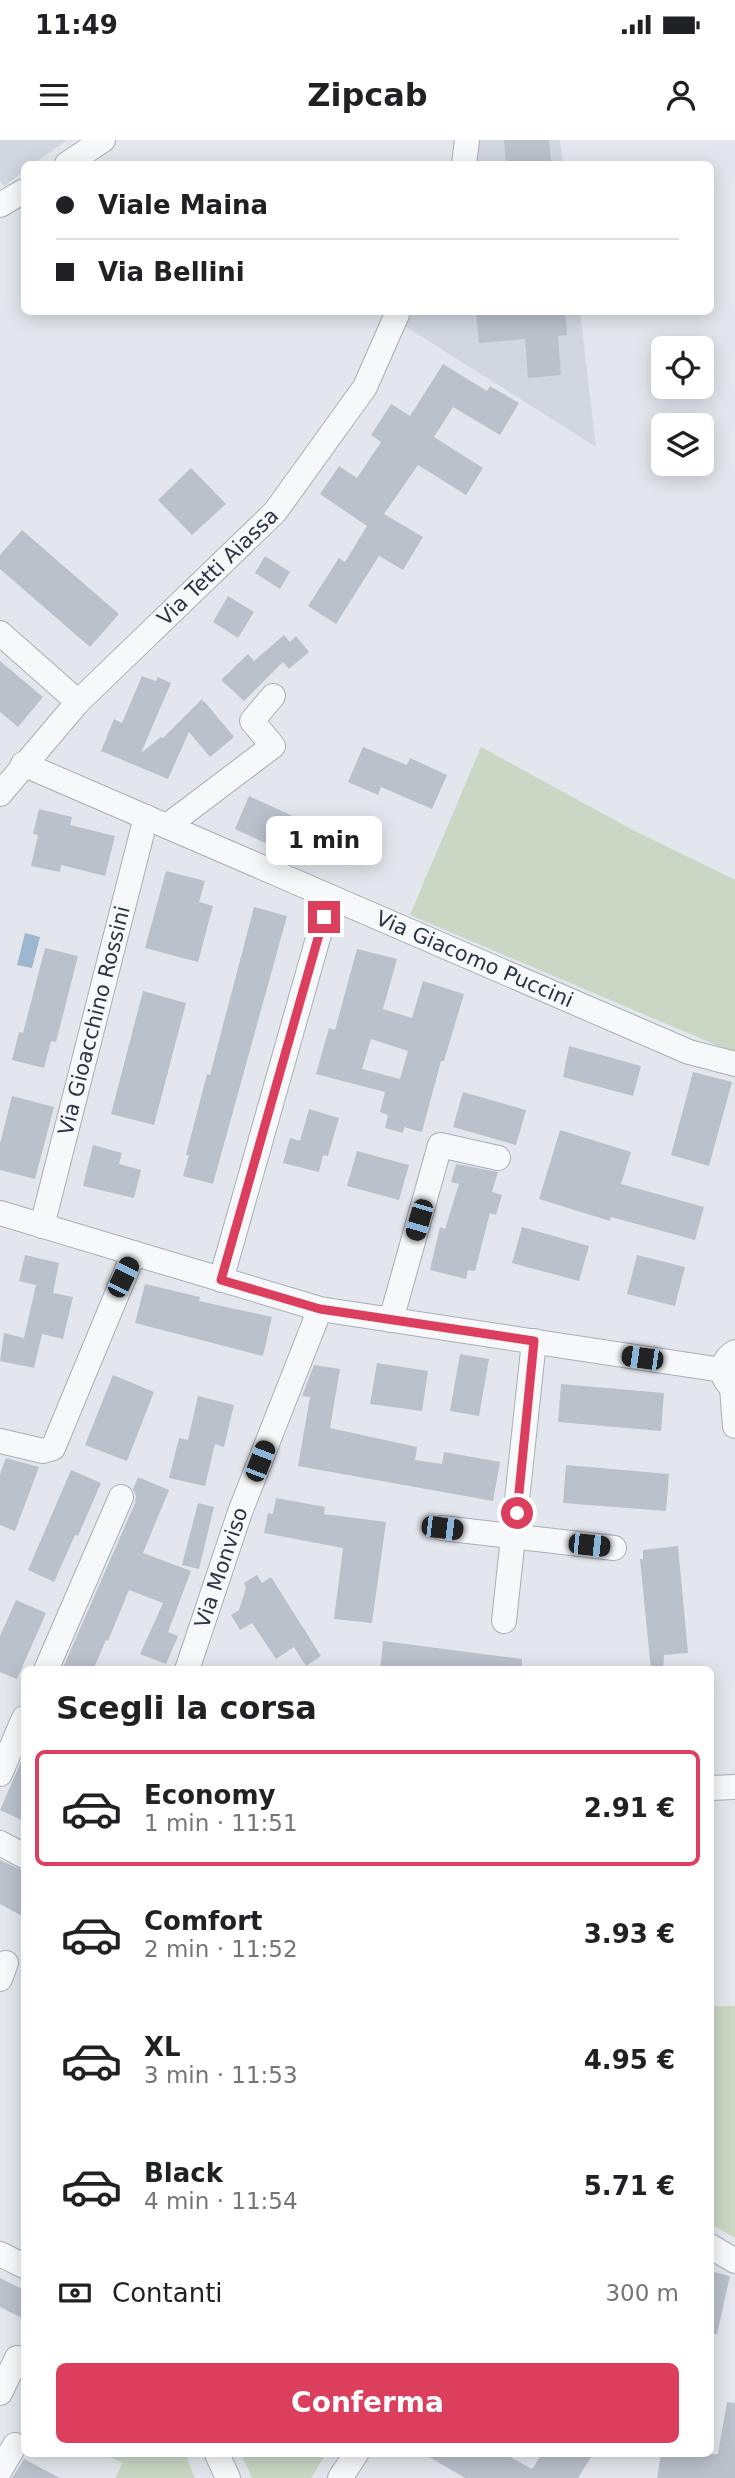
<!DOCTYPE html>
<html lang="it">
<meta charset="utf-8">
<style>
:root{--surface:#fff;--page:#f2f2f2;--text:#202124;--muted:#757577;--line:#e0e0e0;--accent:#db3f5d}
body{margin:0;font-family:"DejaVu Sans",sans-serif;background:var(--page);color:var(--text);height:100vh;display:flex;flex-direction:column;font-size:26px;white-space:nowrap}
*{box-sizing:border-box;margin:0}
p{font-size:23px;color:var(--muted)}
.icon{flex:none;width:38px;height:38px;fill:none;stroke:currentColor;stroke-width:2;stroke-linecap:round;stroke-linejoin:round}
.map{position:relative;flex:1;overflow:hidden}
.drawer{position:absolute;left:21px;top:1526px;width:693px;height:791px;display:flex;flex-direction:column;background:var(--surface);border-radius:10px;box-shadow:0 4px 18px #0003}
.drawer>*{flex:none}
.banner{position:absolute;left:21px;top:21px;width:693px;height:154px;border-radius:10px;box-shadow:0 4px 18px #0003;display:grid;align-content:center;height:154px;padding:0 35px;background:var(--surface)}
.buttons{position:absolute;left:651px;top:196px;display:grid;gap:14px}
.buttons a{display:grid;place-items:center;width:63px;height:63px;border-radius:10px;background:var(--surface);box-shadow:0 4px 18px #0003;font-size:35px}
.end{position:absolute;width:32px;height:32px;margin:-16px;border:9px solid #db3f5d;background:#fff;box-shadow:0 0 0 4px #fff}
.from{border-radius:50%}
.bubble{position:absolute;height:49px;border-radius:10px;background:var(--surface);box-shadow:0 4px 18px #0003;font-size:23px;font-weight:800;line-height:49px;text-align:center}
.car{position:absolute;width:21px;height:42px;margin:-21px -10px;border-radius:9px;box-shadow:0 0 5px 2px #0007;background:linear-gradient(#222 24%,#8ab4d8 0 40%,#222 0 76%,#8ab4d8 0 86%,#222 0)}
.banner b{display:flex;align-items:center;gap:24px;height:66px;font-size:26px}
.banner b+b{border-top:2px solid var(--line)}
.banner i{width:18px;height:18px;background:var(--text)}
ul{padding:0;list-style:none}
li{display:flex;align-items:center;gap:21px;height:116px;margin:0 14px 10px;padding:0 21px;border:4px solid transparent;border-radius:10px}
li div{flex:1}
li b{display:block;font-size:26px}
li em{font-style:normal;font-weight:800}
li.active{border-color:var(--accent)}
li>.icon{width:63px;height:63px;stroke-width:1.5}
h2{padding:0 35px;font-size:32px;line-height:84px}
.pay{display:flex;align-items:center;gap:18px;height:77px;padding:0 35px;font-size:26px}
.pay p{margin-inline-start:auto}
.action{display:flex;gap:14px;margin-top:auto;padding:14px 35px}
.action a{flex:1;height:80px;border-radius:10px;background:var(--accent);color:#fff;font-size:28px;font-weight:800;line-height:80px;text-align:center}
.status{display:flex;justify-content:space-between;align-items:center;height:49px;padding:0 35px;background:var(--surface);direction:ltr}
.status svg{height:19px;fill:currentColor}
header{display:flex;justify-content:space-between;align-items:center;height:91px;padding:0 35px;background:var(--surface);font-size:32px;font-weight:800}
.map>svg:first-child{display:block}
</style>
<div class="status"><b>11:49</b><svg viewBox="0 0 49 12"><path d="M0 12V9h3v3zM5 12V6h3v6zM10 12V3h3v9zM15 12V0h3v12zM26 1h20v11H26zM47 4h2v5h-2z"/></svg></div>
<header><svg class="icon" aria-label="menu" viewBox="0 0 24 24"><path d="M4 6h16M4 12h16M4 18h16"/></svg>Zipcab<svg class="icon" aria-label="person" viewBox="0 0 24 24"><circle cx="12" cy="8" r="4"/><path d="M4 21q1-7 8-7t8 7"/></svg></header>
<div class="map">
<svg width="735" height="2338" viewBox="0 0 735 2338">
<rect width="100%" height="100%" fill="#e3e7ed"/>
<!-- built -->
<path fill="#d1d6df" d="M0 0H67L33 24H24V31L4 46 0 40Z
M472 0H560L563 24H473Z
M411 172H580L596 307 405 186Z"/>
<!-- green -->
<path fill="#c9d7c4" d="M481 607 631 689 735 740V913L410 775Z
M711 1866H735V2098L711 2084Z
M105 2314H190L191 2316 187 2319 195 2338H115L123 2323Z
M241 2314H326L311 2338H252Z"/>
<!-- water -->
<path fill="#9cb7cf" d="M25 793 40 797 32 828 17 825Z"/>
<!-- building -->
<path fill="#bac1cb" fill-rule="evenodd" d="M504 0H549L551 24H506Z
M476 172H565L567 195 558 196 561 235 528 238 525 199 479 203Z
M443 224 487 251 490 246 519 263 500 295 453 267 434 297 483 328 466 355 418 325 384 374 423 397 403 430 379 416 336 484 308 466 339 418 345 422 367 386 320 354 339 326 357 338 381 302 371 295 391 264 410 276Z
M191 328 226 364 192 395 158 360Z
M22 390 119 474 90 507 0 429V415Z
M265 416 290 432 280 449 255 433Z
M228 456 254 472 238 498 213 482Z
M284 495 290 502 296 496 309 512 289 529 283 522 244 561 221 540 248 514 254 521Z
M0 521 43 557 18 587 0 572Z
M142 536 156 541 158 537 171 543 141 613 161 597 163 598 203 558 202 562 204 561 234 597 210 617 189 592 168 639 101 611 114 579 122 583Z
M363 607 407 625 410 618 447 635 432 669 381 647 378 655 348 642Z
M249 656 323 690 326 684 360 700 347 726 289 699 283 711 235 689Z
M39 669 72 677 70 685 115 696 105 736 61 725 60 732 31 726 38 695 33 694Z
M166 731 205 741 199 762 213 766 198 822 145 808Z
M254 767 287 776 213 1044 183 1036 189 1015H186L207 934 210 935Z
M45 808 78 816 56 902 51 901 44 928 12 920 19 892 23 893Z
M357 809 397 819 383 869 412 878 423 841 464 854 444 921H441L422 992 404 987 403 993 385 988 388 975 380 972 385 952 316 934 329 888 335 890ZM371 899 408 911 400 939 362 929Z
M143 851 186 863 154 985 111 974Z
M569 906 641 926 633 956 563 937Z
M693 932 732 942 709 1026 671 1015Z
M463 952 526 970 516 1005 453 987Z
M12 956 54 967 35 1039 0 1030V1004Z
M309 969 339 978 328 1016 323 1015 319 1032 283 1023 290 998 300 1001Z
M560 990 631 1012 621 1044 704 1067 695 1100 611 1077 610 1081 539 1059Z
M93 1005 122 1013 119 1024 141 1030 134 1058 83 1046Z
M357 1011 409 1025 399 1060 347 1046Z
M456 1024 498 1032 492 1052 502 1055 496 1075 490 1073 475 1131 468 1130 466 1139 430 1130 440 1087 445 1089 459 1044 451 1042Z
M522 1087 589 1106 579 1141 512 1123Z
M25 1115 59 1123 53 1153 73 1157 63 1199 42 1194 34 1228 0 1221 4 1193 24 1198 36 1145 19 1141Z
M637 1115 685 1127 675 1166 627 1154Z
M145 1144 200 1157 199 1161 272 1177 263 1216 135 1183Z
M460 1214 489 1219 479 1276 450 1271Z
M377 1223 428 1231 422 1271 370 1264Z
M314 1225 340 1229 330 1288 417 1307 415 1320 442 1324 444 1312 500 1322 493 1361 298 1326 310 1257 302 1256Z
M113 1235 154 1252 127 1321 85 1305Z
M561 1244 664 1253 661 1291 558 1282Z
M198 1256 234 1265 224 1307 215 1304 205 1346 169 1338 179 1298 188 1300Z
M6 1318 39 1327 15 1391 0 1385V1334Z
M566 1325 669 1334 666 1371 563 1363Z
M71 1330 101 1343 78 1396 75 1395 54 1442 28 1430Z
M138 1337 169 1350 143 1413 191 1431 168 1492 178 1496 166 1524 140 1514 163 1463 129 1450 108 1501 106 1500 93 1530H62L135 1363 136 1356 133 1349Z
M276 1358 325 1367 324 1374 386 1382 372 1483 334 1479 343 1408 264 1393 268 1373 273 1374Z
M198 1363 214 1367 199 1429 182 1425Z
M678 1406 688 1513 664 1515 663 1530H651L640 1419H643V1410Z
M257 1435 262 1443 271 1437 321 1516 306 1526 294 1507 276 1519 252 1483 240 1490 231 1475 239 1470 246 1448 244 1443Z
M16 1460 46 1473 17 1539 0 1532V1496Z
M383 1501 522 1519V1530H380Z
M24 1615V1681L0 1670Z
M0 1720 24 1731V1777L0 1764Z
M710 2131 730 2136 717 2194H710Z
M0 2138 24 2150V2179L0 2167Z
M727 2262 735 2263V2338H657L661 2314H718Z
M424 2314H505L532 2329 542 2314H593L578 2338H465Z
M24 2319 60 2338H12Z"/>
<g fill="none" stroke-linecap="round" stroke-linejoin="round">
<defs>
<g id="minor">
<path d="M67 24 103 0"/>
<path d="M464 24 467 0"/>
<path d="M0 65 24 51"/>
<path d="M0 493 78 562"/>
<path id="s1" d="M23 624 689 912 735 924"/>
<path id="s2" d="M0 654 78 562 275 372 365 247 398 172"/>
<path d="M167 686 273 606 252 581 273 556"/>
<path d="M0 1073 320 1169 722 1230"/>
<path id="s3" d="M42 1086 146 677"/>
<path d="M221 1140 324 777"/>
<path d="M391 1180 440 1005 498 1018"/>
<path d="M735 1212C719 1221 719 1240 735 1249"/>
<path d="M732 1248 735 1286"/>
<path d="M0 1301 43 1311 53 1308 134 1113"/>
<path d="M442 1388 614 1408"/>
<path d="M504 1481 534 1201"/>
<path d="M46 1530 121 1357"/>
<path id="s4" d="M187 1530 240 1372 320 1169"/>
<path d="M0 1634 24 1578"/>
<path d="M710 1648 735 1647"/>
<path d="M0 1703 24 1716"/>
<path d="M0 1839 6 1823"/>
<path d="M710 2106 735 2121"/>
<path d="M0 2114 24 2126"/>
<path d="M0 2253 17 2218"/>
<path d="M217 2314 228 2338"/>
<path d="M0 2330 15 2305"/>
<path d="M340 2338 356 2314"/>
</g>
</defs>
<!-- minor casing -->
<use href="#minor" stroke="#a7aeb8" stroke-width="26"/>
<!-- minor -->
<use href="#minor" stroke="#f7f8fa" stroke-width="24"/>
</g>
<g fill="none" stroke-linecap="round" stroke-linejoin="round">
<!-- route -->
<path stroke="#db3f5d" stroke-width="9" d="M324 777 221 1140 320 1169 534 1201 517 1373"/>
</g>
<g text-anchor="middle" stroke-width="5" stroke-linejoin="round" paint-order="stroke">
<!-- street labels -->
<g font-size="21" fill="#293547" stroke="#f4f6f9">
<text dy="7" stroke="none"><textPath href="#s2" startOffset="315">Via Tetti Aiassa</textPath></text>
<text dy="7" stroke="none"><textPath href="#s1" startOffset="492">Via Giacomo Puccini</textPath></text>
<text dy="7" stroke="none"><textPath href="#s3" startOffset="212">Via Gioacchino Rossini</textPath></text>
<text dy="7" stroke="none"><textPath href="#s4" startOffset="108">Via Monviso</textPath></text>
</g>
</g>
</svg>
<div class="buttons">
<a><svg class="icon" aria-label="locate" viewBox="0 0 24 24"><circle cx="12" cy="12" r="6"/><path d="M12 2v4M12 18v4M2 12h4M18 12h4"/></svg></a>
<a><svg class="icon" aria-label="layers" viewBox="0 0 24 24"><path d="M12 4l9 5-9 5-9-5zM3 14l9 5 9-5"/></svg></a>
</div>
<i class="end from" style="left:517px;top:1373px"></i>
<i class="end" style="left:324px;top:777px"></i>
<div class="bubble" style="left:266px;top:676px;width:116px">1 min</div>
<i class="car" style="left:419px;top:1080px;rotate:196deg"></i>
<i class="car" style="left:123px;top:1137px;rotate:26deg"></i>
<i class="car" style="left:642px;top:1218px;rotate:278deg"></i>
<i class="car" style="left:260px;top:1321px;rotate:21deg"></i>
<i class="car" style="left:442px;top:1388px;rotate:97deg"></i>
<i class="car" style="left:589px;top:1405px;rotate:96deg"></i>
<div class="banner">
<b><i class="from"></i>Viale Maina</b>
<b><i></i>Via Bellini</b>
</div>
<section class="drawer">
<h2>Scegli la corsa</h2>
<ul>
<li class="active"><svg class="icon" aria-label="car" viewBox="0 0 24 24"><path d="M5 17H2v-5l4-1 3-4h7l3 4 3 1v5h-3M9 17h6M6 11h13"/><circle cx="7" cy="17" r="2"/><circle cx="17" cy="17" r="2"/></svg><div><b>Economy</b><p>1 min · 11:51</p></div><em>2.91 €</em></li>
<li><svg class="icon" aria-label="car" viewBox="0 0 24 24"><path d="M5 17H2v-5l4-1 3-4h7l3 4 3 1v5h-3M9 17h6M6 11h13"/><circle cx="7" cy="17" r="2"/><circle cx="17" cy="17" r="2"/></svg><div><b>Comfort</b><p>2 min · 11:52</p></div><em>3.93 €</em></li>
<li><svg class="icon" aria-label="car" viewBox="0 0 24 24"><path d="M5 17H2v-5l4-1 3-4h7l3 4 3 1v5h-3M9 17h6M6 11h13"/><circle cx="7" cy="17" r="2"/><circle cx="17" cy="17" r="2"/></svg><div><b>XL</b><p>3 min · 11:53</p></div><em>4.95 €</em></li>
<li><svg class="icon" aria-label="car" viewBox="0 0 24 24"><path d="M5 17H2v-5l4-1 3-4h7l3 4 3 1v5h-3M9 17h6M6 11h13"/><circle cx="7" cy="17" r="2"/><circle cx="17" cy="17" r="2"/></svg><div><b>Black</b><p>4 min · 11:54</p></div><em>5.71 €</em></li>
</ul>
<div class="pay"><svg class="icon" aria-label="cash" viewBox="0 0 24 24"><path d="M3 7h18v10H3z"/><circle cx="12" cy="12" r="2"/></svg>Contanti<p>300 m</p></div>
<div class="action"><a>Conferma</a></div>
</section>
</div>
